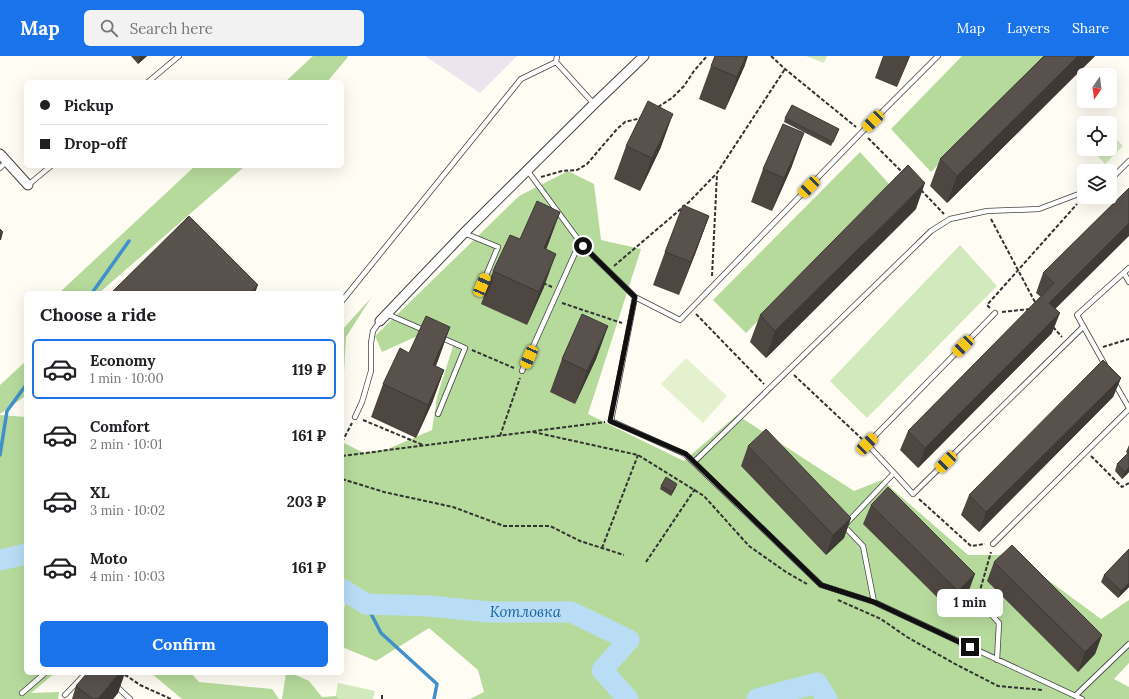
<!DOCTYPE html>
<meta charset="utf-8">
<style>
:root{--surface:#fff;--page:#f2f2f2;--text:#202124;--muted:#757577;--line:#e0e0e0;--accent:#1a73e8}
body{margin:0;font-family:Lora,serif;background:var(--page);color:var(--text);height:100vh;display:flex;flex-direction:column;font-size:15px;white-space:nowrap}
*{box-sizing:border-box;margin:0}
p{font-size:13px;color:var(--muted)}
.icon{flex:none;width:22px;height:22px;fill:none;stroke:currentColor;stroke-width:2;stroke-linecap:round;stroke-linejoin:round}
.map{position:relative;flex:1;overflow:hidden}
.side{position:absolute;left:24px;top:235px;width:320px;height:384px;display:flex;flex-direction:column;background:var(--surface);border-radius:6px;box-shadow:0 4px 16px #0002}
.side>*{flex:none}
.banner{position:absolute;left:24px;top:24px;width:320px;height:88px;border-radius:6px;box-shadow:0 4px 16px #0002;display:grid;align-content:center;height:88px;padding:0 16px;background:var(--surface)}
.needle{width:26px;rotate:194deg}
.tools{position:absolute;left:1077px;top:12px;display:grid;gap:8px}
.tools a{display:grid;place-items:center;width:40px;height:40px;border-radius:6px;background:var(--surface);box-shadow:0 4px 16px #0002;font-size:20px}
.end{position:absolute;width:18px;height:18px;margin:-9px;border:5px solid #101010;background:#fff;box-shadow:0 0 0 2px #fff}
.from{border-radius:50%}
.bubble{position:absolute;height:28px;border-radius:6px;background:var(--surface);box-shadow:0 4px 16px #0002;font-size:13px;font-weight:800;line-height:28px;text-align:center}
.car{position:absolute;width:12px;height:24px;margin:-12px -6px;border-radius:5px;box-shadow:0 0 3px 1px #0007;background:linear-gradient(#f5c518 24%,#345 0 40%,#f5c518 0 76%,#345 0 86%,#f5c518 0)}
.banner b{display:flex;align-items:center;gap:14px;height:38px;font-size:15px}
.banner b+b{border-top:1px solid var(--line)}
.banner i{width:10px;height:10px;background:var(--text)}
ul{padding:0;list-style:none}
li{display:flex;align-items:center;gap:12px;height:60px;margin:0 8px 6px;padding:0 8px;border:2px solid transparent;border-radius:6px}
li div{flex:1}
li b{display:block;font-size:15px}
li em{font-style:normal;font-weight:800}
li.on{border-color:var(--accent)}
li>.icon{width:36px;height:36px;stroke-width:1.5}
h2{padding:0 16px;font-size:18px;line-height:48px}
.button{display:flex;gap:8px;margin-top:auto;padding:8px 16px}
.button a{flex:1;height:46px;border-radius:6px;background:var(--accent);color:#fff;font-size:16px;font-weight:800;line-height:46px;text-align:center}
header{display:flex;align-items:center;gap:24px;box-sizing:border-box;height:56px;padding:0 20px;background:var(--accent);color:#fff}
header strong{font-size:19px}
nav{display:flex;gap:22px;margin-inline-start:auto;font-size:14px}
.search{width:280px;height:36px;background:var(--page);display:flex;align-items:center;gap:10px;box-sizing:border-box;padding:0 14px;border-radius:6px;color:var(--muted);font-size:15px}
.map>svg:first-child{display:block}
</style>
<header>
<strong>Map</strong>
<div class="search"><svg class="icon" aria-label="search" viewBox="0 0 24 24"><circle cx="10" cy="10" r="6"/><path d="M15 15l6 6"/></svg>Search here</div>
<nav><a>Map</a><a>Layers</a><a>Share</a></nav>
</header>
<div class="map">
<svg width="1129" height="643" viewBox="0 0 1129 643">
<rect width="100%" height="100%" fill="#fffdf3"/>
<!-- industrial -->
<path fill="#ede5ee" d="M425 0H517L480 37Z"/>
<!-- green -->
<path fill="#d2e9bd" d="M806 0H827L824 7Z
M1110 77 1123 90 1105 108 1091 93H1110Z
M960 189 997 230 867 362 830 325Z
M338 627 375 635 373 643H335Z"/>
<!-- forest -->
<path fill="#b6da9c" d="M313 0H347L348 1 327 26H285Z
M962 0H1044L931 116 891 73Z
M860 96 891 130 746 277 713 244Z
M195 110H245L99 237H59Z
M568 115 594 128 601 184 641 193 588 358 684 405 737 359 854 435 882 424 968 499H1014L1101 563 1129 544V607L1114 623 1129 631V643H470L484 636 478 614 429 572 376 605 342 591V573L345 545 342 544V386L364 397 388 393 432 374 437 341 454 287 422 278 382 296 375 280 519 140Z
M371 242 346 281 342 352V274Z
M26 305V337L24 341 0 358V329Z
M0 359 26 361V617H55L31 637 59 636 58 643H0Z
M151 617H191L199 626 272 633 279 643H182Z
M286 617H291L309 625 322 641 336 640 339 643H282Z"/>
<!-- pitch -->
<path fill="#e4f1ce" d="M686 302 727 340 703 367 661 328Z"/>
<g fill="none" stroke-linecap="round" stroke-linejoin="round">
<!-- stream -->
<path stroke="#4190cb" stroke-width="3.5" d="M92 237 129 185
M0 399 7 355 26 329
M366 548 381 577 437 628 434 643"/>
<!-- river -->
<g stroke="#b9ddf5" stroke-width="21">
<path d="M0 504 26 498"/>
<path id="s1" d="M342 533 366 548 429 550 489 556H571L629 584 602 614 628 643"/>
<path d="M757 643 817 627 827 643"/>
</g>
<defs>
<path id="service" d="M557 0 556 6 594 48
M148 26 179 0
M0 112 7 105
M527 114 583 190 635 241 611 365 685 398 821 529 874 546 1082 643
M1110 124 1129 105
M28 129 51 110
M464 177 498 191 482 229
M1124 217 1129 226
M635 241 680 264 862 76 938 0
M342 245 521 23 556 6
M387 258 426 275
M1105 309 1077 259 1129 212
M522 315 580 186
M1114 326 1129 352
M438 358 465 292 442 282
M355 361 362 346 371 315V287L373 275 380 265
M694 406 931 175 950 163 987 155 1039 153 1084 136
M894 417 867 388 995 257
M993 488 1129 353
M978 544 999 567 997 604
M874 546 863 490 844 470 894 417 913 438 1083 271
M116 630 130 643
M22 637 45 617
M65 639 86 617
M1075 640 1129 588"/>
<path id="minor" d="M0 98 28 129
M380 265 464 177 594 48 644 0"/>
</defs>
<!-- service casing -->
<use href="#service" stroke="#434343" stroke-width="6"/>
<!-- minor casing -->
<use href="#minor" stroke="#434343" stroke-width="11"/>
<!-- path -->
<path stroke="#323232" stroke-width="2" stroke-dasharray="4 2" stroke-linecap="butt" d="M771 0 785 13 856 71
M658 51 672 42 684 30 694 15 707 0
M868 82 903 117
M541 121 562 115 577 114 587 108 617 73 625 66 641 62
M921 134 944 158
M991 163 1036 248
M614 210 689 146 717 117 785 13
M712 220 717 118
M543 227 552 231
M562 247 622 267
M990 252 987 249 1077 148
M1002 256 1030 253
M696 258 764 328
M1053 271 1062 281
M1103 291 1129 283
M472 294 514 312
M794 319 862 383
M363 364 423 389
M533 376 638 399 704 440 749 490 786 516 807 528
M500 380 520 322
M342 386 352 367
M342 400 605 366
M1091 400 1122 431 1129 427
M342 423 384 436 453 451 504 470H550L580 485 624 499
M919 443 971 490 985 488
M602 492 638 399
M646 506 695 433
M979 538 991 496
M838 544 881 563 907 581 957 609 998 630 1043 634
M119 617 127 620 140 629 171 643
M382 639V643"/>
<!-- service -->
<use href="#service" stroke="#fff" stroke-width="4.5"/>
<!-- minor -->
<use href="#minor" stroke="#fff" stroke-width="9"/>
</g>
<!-- wall -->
<path fill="#4d4641" d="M131 0H147L138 8Z
M883 0H910L897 31 875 22Z
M1044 0H1095L947 147 930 130 940 103Z
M745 9 725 54 699 43 711 10Z
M785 62 839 73 831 90 784 66Z
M626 90 661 91 640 135 614 123Z
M792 110 772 155 751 146 763 113Z
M1129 132 1055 253 1052 277 918 412 900 394 908 375 1041 241 1036 237 1043 217Z
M916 153 766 302 750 286 760 259Z
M560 156 546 193 544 231 527 269 481 248 493 215 520 183Z
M709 160 697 193 679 239 653 229 665 196Z
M608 270 596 303 575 348 550 336 562 303Z
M450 271 436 310 444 314 432 347 416 382 371 361 383 328 409 297Z
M1121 322 1113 341 979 476 961 459 969 439Z
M1129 389V416L1122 423 1115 415 1117 408 1128 398 1126 396Z
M748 390 851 462 844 482 826 499 741 410Z
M661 430 676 431 671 440 660 433Z
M871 449 968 537 951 555 863 468Z
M1129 493V531L1118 542 1101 526 1104 519Z
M994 506 1102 579 1095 598 1078 616 987 525Z
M76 630 118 637 113 643H72Z"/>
<!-- shaded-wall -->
<path fill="#3e3935" d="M140 0H147L138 8Z
M746 0H748L745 9 725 54 737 21Z
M909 0H910L897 31Z
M1078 0H1095L947 147 957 120Z
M673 58 661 91 640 135 652 102Z
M804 77 792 110 772 155 784 122Z
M925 127 916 153 766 302 775 275Z
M560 156 548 189 532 225 544 192Z
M709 160 697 193 679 239 691 206Z
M1129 167V180L1042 266 1049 247Z
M3 176 1 184H0V179Z
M556 198 544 231 527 269 539 236Z
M258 229 255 237H249Z
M1060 257 1052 277 918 412 925 392Z
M608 270 596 303 575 348 587 315Z
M450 271 438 304 421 342 433 309Z
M444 314 432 347 416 382 428 349Z
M1121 322 1113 341 979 476 986 456Z
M1129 411V416L1122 423 1125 416Z
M677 428 676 431 671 440 672 436Z
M851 462 844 482 826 499 833 479Z
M975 518 968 537 951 555 958 535Z
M1129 527V531L1118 542 1121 535Z
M1102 579 1095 598 1078 616 1085 596Z
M119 617H125L118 637 113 643H98Z"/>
<!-- building -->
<path fill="#59514c" stroke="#3e3935" d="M715 0H746L737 21 711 10Z
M1044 0H1078L957 120 940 103Z
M648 45 673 58 652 102 626 90Z
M792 49 839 73 833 86 785 62Z
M783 68 804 77 784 122 763 113Z
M908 109 925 127 775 275 760 259Z
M1129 132V167L1049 247 1060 257 925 392 908 375 1054 227 1043 217Z
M537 145 560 156 544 192 556 198 539 236 493 215 510 179 520 183Z
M683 149 709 160 691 206 665 196Z
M189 160 258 229 249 237H111Z
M0 173 3 176 0 179Z
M582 258 608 270 587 315 562 303Z
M426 260 450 271 433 309 444 314 428 349 383 328 400 292 409 297Z
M1103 304 1121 322 986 456 969 439Z
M766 373 851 462 833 479 748 390Z
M1129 396V411L1125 416 1117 408Z
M666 421 677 428 672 436 661 430Z
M888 431 975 518 958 535 871 449Z
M1012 489 1102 579 1085 596 994 506Z
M1129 493V527L1121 535 1104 519Z
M87 617H119L98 643H93L76 630Z"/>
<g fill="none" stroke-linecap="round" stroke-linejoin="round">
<!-- route -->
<path stroke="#101010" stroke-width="5" d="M583 190 635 241 610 365 686 398 821 529 874 546 970 591"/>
</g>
<g text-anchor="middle" stroke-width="4" stroke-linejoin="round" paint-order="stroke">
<!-- water labels -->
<g font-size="15" font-style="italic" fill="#1a62a1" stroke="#fff">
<text dy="5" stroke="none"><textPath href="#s1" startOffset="188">Котловка</textPath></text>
</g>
</g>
</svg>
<div class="tools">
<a><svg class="needle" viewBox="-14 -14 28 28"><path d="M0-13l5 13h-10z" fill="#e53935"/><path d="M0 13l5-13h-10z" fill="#757577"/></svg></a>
<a><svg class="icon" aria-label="locate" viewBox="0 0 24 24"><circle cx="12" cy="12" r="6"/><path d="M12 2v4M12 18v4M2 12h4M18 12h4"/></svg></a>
<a><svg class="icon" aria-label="layers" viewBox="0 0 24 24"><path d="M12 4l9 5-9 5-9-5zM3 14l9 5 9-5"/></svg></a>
</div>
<i class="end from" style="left:583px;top:190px"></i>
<i class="end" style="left:970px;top:591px"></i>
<div class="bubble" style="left:937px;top:533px;width:66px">1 min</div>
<i class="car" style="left:873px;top:65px;rotate:225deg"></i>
<i class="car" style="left:809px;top:131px;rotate:224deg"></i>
<i class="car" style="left:482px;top:229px;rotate:23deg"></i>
<i class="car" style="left:963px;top:290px;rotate:224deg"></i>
<i class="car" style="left:529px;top:301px;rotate:204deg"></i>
<i class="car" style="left:867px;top:388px;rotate:44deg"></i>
<i class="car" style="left:946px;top:406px;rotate:225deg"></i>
<div class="banner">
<b><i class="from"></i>Pickup</b>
<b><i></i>Drop-off</b>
</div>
<section class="side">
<h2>Choose a ride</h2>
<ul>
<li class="on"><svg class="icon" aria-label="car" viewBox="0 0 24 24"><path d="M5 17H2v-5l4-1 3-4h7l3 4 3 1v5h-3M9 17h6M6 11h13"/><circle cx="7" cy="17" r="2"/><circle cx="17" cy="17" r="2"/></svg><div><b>Economy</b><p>1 min · 10:00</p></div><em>119 ₽</em></li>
<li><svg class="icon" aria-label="car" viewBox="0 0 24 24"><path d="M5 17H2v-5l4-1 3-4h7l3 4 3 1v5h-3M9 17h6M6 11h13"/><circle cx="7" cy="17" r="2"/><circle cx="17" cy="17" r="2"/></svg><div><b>Comfort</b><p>2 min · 10:01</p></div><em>161 ₽</em></li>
<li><svg class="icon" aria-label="car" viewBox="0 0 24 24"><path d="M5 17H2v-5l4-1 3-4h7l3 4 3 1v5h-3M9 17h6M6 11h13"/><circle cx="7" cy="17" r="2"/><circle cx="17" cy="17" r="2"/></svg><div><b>XL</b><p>3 min · 10:02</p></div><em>203 ₽</em></li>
<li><svg class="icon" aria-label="car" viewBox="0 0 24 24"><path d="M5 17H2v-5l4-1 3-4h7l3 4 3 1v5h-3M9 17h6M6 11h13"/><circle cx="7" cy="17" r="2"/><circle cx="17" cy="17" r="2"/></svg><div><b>Moto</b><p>4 min · 10:03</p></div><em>161 ₽</em></li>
</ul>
<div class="button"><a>Confirm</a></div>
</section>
</div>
